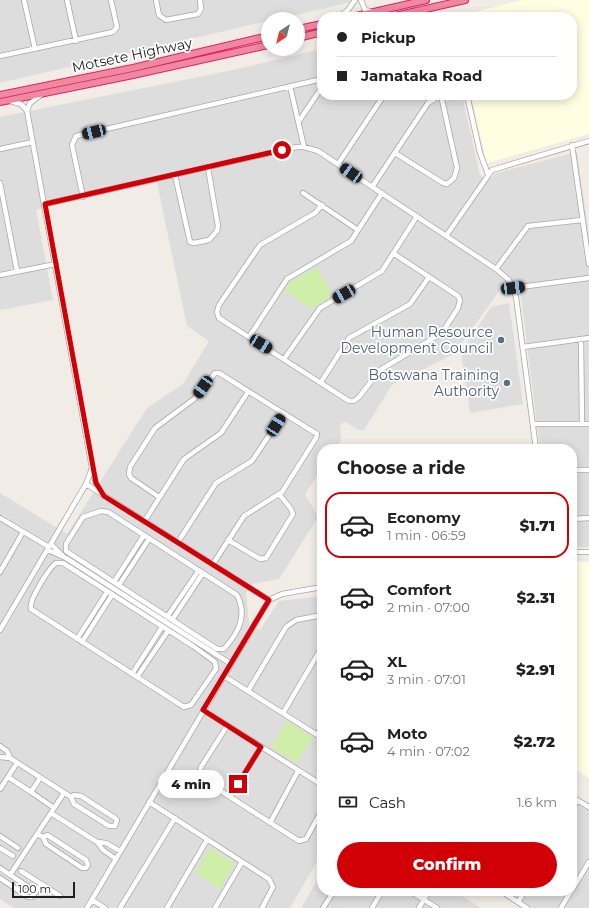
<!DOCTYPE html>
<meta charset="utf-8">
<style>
:root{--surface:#fff;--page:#f6f6f6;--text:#222;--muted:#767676;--line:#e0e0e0;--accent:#d10007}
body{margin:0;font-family:Montserrat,sans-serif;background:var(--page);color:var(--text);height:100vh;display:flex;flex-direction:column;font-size:15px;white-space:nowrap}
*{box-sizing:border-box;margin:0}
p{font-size:13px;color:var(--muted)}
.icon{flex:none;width:22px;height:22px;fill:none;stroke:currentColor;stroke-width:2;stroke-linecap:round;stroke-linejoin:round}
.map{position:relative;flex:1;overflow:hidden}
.panel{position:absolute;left:317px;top:444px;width:260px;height:452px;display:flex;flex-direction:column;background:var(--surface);border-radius:16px;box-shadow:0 2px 10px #0003}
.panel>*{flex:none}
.banner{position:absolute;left:317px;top:12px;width:260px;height:88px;border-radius:16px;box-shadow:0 2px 10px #0003;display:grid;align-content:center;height:88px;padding:0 20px;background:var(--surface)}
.needle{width:26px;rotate:215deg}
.buttons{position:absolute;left:261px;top:12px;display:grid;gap:8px}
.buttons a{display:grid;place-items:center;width:44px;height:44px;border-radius:50%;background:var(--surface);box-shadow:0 2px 10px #0003;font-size:20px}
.scale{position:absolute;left:12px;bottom:10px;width:63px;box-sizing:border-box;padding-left:4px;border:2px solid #202020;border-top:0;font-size:11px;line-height:14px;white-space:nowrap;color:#202020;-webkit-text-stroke:3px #fff;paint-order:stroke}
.end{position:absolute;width:18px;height:18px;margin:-9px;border:5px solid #d10007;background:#fff;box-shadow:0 0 0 2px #fff}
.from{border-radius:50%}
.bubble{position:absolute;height:28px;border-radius:14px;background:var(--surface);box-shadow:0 2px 10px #0003;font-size:13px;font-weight:800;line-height:28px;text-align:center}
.car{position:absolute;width:12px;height:24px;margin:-12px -6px;border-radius:5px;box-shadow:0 0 3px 1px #0007;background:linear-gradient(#222 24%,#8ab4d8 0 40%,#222 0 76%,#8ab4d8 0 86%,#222 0)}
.banner b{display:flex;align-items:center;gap:14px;height:38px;font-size:15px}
.banner b+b{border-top:1px solid var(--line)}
.banner i{width:10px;height:10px;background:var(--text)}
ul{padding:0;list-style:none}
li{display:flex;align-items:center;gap:12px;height:66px;margin:0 8px 6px;padding:0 12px;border:2px solid transparent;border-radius:16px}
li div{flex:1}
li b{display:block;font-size:15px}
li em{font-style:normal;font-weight:800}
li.current{border-color:var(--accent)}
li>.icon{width:36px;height:36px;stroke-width:1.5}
h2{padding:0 20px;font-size:18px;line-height:48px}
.pay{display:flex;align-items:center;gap:10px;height:44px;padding:0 20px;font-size:15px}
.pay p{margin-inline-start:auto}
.primary-button{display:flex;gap:8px;margin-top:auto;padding:8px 20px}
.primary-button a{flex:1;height:46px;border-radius:24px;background:var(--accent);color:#fff;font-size:16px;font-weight:800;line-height:46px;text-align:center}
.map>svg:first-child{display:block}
</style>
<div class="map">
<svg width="589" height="908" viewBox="0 0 589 908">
<rect width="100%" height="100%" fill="#f1ede6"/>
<!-- residential -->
<path fill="#dedddd" d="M0 0H361L278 19H268V21L0 83Z
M322 49V95H462L480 175 488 181 496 173 577 152 589 235V547H572V449H540L521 297 510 276 454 354 392 385 364 430H358L346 422 340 424 341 441 335 449H322V469L305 494 318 517 279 579 252 584 246 593 249 623 260 630 279 601 322 596V853L290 908H14L0 899V493L67 534 147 408 183 384 209 341 187 326 157 183 36 210 53 300 0 310V117L228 71Z
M509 303 523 404 470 413 461 352 491 307Z
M572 793 589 804V908H521L495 891H572Z
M322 872V891H454L481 908H301Z"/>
<!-- education -->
<path fill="#fffee2" d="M523 0H589V134L487 163 471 95H572V17H454Z
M572 561 589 562V778L572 767Z"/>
<!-- grass -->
<path fill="#ceeeaa" d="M317 267 332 295 311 309 284 290 289 283Z
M287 721 313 737 297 763 271 747Z
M210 848 235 864 220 889 195 873Z"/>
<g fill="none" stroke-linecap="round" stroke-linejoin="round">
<defs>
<path id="minor" d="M24 0 35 49
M67 0 76 41
M156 0 159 15 166 20 198 14 201 9 200 0
M361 0 365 10 373 12
M339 17 348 10 355 0
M0 56 113 32 117 27 111 0
M290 86 304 147
M467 95 480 153 488 174
M27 111 30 103 41 95
M299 121 322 87
M572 145 589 264
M0 149 33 142
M395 153 443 183 447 184 454 178 457 168 441 95
M338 164 384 95
M175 175 190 242 194 243 209 240 217 231 218 226 208 168
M0 183 17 271
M372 187 428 103 441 95
M303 193 358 230
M83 197 72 145 76 136 322 79
M45 204 297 147H304L318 151 496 269 509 280 516 297 536 449
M322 205 315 213 260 245 219 305 217 312 219 318 349 401H354L359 397 380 370 442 333 458 308 460 300 458 296 393 253
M446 236 492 170 589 141
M496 269 528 226 582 220
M0 275 56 264
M513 288 589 278
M249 337 287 279 351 241 382 193
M581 339 582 424
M523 347 589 338
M284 359 320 308 382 271 417 216
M321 382 349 338 410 304 429 277
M534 424H589
M92 469 96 483 102 493
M572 470H589
M86 484 269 600
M159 497 131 478 129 474 130 467 155 428 194 399 215 373H219L317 434 316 438 282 492 244 516 213 564
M101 511 108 512 237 595C248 616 238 633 224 649H217L66 551V544L83 517Z
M0 518 49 547
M572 519 589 518
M144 522 184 459 221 433 248 392
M228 540 260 559 266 558 293 514 291 509 279 494
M178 542 216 483 252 461 284 413
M51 544 63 556
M48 550 66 558 231 664
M572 552H589
M56 563H63L193 646 215 662 216 669 191 705 184 707 31 609C28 601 49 568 56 563Z
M0 572 23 532
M114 582 144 535
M119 585 149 539
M167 617 199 570
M172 620 203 573
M0 630 86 484 92 468 27 111 21 104 10 101
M77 639 107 592
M82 642 112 595
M132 674 162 627
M224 676 322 738
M137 677 168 631
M248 691 286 627 296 620 322 615
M203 710 322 785
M283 713 322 647
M227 726 201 767 199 774 202 779 299 841 306 839 322 810
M317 735 322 726
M0 746 7 751 10 758 71 797 74 804 109 826H115L117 820 115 818 81 796 74 795 71 797
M0 757 10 758
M8 777 31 792
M40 778 31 792 54 808
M0 789 17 763
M230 797 261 747
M572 797 589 807
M149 802 269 879 273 887 262 908
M572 809 577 800
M51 813 97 842 103 850 116 859
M270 823 298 771
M37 834 43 837 46 844 82 868H86L88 865 86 860 52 838 47 835 43 837
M0 836 18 848
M97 842 106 843 120 851
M0 848 13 856
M0 868 36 892
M21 871 60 896
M10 875 64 793
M0 878 28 897H32L41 884
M572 890 589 862
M410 891 437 908
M501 891 527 908
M92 900 105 908
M518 902 525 891
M87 908 269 600 282 594 322 587
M120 908 175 818
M167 908 207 840
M215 908 242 862
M323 908 334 891
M372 908 382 891
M419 908 429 891
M561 908 571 891"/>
<path id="highway" d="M352 17 426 0
M390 17 465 0
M298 29 322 24
M298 38 322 32
M0 95 133 68 268 36
M0 102 133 75 268 45"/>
</defs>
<!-- minor casing -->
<use href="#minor" stroke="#a7a7a7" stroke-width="6"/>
<!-- highway casing -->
<use href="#highway" stroke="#e71c69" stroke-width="8"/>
<!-- minor -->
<use href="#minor" stroke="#fff" stroke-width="4.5"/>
<!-- highway -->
<use href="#highway" stroke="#ed8aa0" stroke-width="6"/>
</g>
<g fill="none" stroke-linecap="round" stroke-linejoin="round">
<!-- route -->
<path stroke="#d10007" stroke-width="5" d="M238 784 261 747 203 710 269 600 104 496 96 483 45 204 282 150"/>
</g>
<!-- markers -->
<g fill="#5c6f8a" stroke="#fff" stroke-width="1.5">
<circle cx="501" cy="340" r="4"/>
<circle cx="507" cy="383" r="4"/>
</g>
<g text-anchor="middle" stroke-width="3.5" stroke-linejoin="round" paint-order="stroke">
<!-- street labels -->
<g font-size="14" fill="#202020" stroke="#fff">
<text transform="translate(132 55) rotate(-12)" y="5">Motsete Highway</text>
</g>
<!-- service labels -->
<g font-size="14" fill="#4e5e75" stroke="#fff" text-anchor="end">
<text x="493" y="337">Human Resource<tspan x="493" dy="16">Development Council</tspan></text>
<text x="499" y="380">Botswana Training<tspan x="499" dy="16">Authority</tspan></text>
</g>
</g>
</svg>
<div class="buttons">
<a><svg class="needle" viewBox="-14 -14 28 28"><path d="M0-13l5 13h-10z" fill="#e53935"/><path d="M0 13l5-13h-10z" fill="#767676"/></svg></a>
</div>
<div class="scale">100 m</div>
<i class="end from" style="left:282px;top:150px"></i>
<i class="end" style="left:238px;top:784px"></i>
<div class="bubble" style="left:158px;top:770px;width:66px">4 min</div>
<i class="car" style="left:94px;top:132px;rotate:257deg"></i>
<i class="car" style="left:351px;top:173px;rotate:304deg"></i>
<i class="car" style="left:513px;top:288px;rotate:83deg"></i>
<i class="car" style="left:344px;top:294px;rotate:240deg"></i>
<i class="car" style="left:261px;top:344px;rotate:122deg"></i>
<i class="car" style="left:203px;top:387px;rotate:215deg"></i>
<i class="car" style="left:276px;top:425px;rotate:33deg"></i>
<div class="banner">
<b><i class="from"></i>Pickup</b>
<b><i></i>Jamataka Road</b>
</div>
<section class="panel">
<h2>Choose a ride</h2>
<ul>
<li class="current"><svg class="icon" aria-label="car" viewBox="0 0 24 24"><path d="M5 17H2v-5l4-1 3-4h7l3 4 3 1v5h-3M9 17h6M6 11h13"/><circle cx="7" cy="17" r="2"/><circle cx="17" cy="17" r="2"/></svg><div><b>Economy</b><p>1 min · 06:59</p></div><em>$1.71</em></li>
<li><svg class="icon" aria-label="car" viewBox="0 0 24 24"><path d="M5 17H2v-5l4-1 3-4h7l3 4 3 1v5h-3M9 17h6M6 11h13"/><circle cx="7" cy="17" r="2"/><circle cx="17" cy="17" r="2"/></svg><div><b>Comfort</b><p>2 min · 07:00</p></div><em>$2.31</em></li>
<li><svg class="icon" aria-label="car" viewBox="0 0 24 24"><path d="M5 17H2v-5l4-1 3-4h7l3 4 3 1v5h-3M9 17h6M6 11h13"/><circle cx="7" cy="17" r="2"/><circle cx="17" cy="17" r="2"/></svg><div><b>XL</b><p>3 min · 07:01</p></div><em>$2.91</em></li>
<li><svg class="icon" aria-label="car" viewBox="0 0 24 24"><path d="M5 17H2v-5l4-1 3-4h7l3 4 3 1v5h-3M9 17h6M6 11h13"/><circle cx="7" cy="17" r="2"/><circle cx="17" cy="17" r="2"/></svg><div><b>Moto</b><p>4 min · 07:02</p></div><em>$2.72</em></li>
</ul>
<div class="pay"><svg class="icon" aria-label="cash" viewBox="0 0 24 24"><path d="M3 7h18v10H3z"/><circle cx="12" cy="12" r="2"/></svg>Cash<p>1.6 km</p></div>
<div class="primary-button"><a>Confirm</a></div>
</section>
</div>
